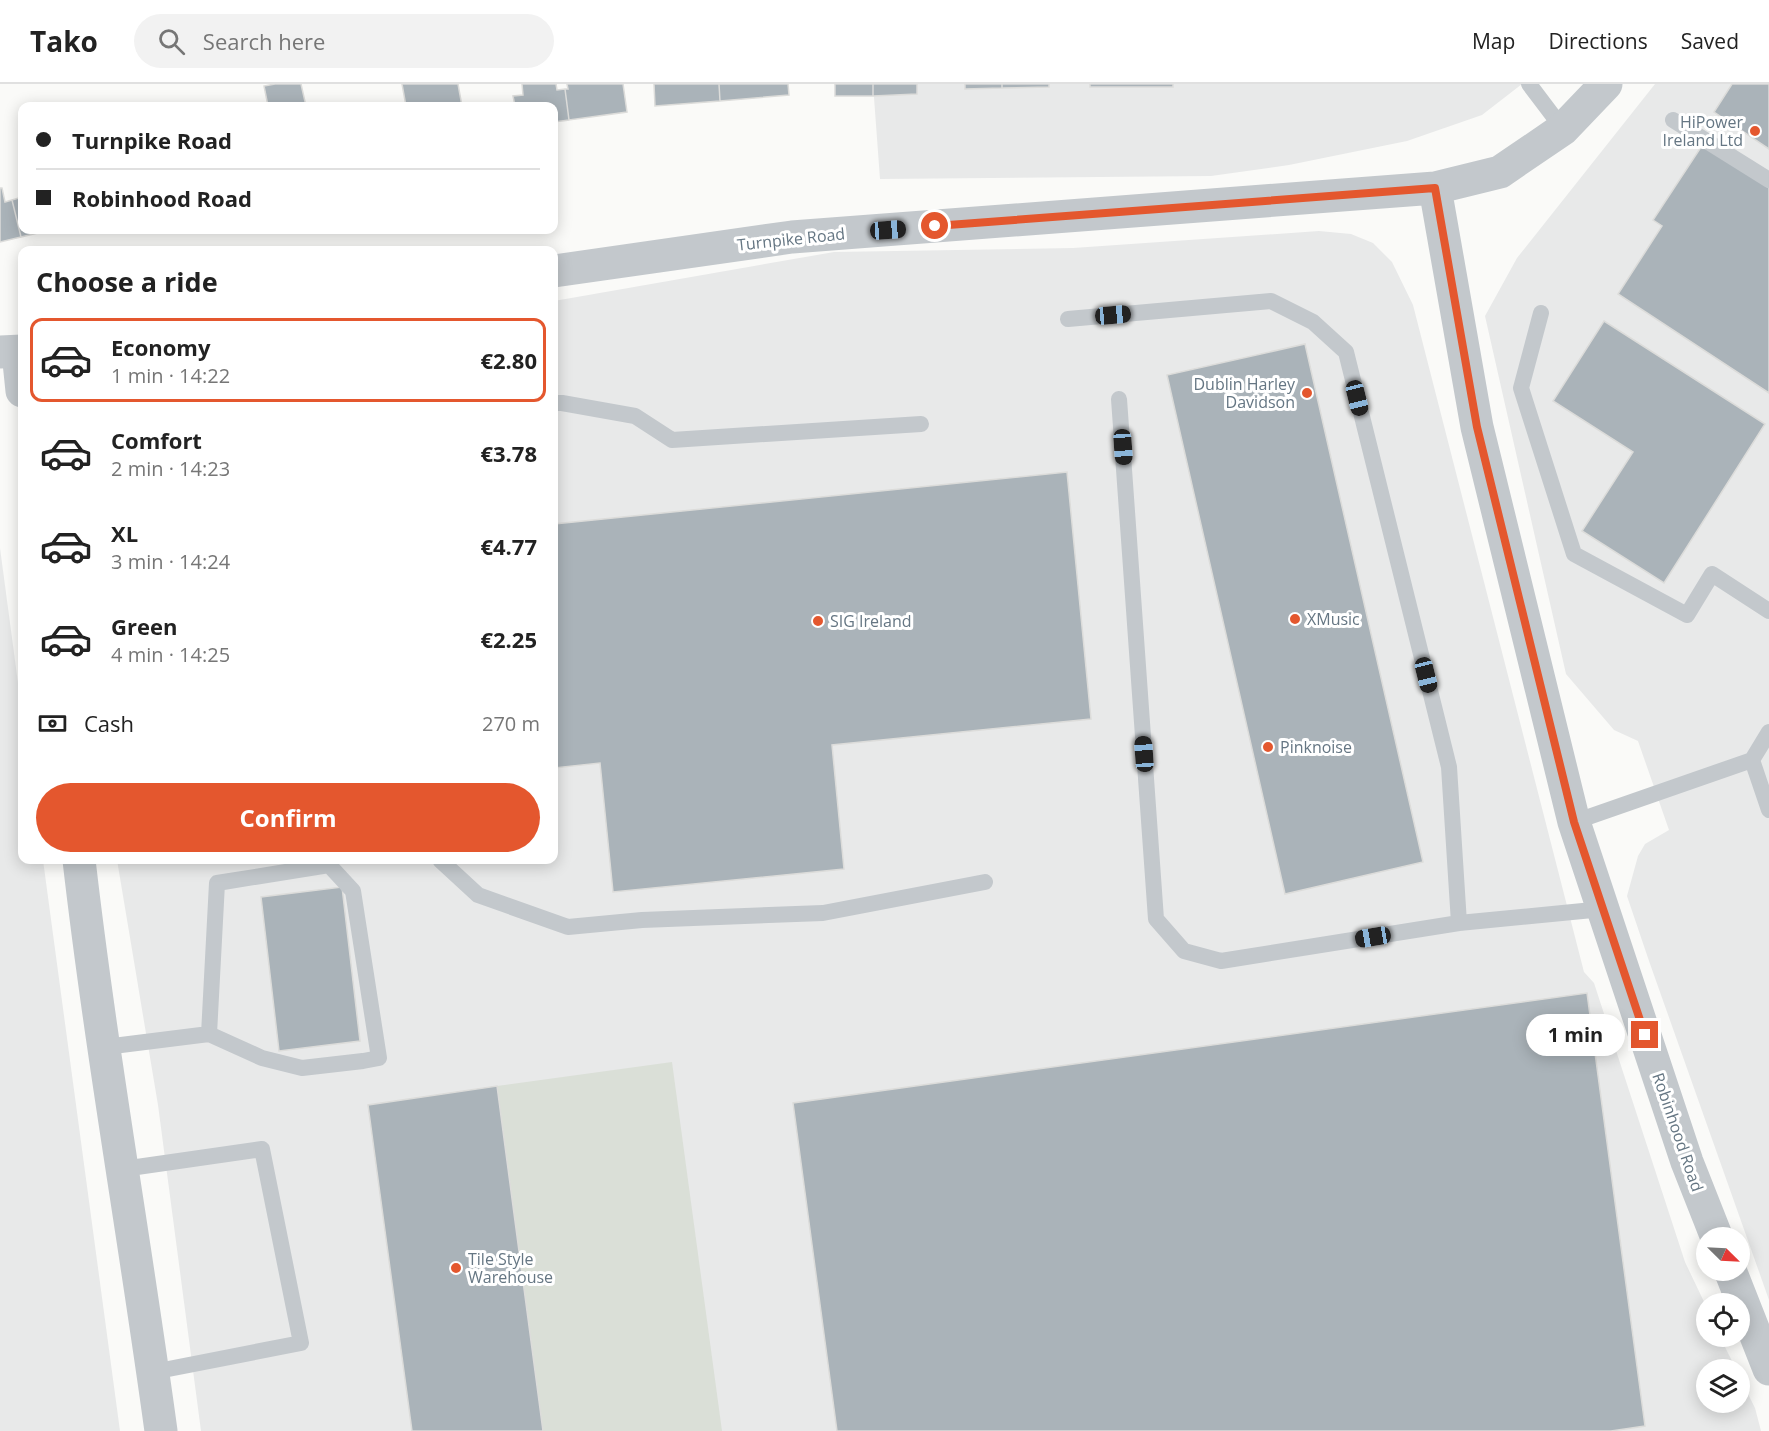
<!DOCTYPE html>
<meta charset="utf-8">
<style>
:root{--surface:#fff;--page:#f2f2f2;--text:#222;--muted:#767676;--line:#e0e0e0;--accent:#e4572e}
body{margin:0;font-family:"Open Sans",sans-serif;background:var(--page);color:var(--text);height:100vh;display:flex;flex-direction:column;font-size:22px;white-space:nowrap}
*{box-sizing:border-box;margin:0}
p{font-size:20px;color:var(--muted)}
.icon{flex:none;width:33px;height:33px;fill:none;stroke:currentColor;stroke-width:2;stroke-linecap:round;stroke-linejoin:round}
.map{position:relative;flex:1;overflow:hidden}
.side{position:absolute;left:18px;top:162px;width:540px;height:618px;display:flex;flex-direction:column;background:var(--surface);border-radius:12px;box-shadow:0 3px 15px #0003}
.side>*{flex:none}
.guide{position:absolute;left:18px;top:18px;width:540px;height:132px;border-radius:12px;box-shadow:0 3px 15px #0003;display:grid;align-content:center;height:132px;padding:0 18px;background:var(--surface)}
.needle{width:39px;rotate:114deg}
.fabs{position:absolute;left:1696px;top:1143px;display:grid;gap:12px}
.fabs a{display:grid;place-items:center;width:54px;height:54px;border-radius:50%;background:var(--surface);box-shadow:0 3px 15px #0003;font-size:30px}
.end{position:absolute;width:27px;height:27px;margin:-14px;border:8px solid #e4572e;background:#fff;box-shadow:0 0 0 3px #fff}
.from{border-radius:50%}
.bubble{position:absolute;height:42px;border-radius:21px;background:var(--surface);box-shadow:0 3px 15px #0003;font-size:20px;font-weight:700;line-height:42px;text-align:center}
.car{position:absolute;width:18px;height:36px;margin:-18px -9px;border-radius:8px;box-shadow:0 0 4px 2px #0007;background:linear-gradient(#222 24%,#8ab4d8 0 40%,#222 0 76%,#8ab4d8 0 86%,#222 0)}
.guide b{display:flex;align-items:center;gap:21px;height:57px;font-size:22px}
.guide b+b{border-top:2px solid var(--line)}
.guide i{width:15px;height:15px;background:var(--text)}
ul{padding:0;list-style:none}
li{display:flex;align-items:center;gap:18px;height:84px;margin:0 12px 9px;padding:0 6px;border:3px solid transparent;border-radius:12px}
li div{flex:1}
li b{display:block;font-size:22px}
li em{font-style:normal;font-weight:700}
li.selected{border-color:var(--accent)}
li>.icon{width:54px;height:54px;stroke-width:1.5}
h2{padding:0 18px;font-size:27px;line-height:72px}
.pay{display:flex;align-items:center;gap:15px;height:66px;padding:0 18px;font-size:22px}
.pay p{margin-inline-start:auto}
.primary-button{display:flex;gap:12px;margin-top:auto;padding:12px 18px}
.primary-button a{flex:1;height:69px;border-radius:36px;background:var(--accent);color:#fff;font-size:24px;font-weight:700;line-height:69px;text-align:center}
header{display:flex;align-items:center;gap:36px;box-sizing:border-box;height:84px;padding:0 30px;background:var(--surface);border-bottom:2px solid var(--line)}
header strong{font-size:28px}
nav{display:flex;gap:33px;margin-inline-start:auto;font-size:21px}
.search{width:420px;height:54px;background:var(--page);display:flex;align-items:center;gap:15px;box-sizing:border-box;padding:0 21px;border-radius:33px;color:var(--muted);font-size:22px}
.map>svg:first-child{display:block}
</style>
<header>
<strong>Tako</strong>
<div class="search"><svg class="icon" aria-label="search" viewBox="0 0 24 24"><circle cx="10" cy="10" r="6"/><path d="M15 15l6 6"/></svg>Search here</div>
<nav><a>Map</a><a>Directions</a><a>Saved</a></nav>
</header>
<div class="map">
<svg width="1769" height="1347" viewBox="0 0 1769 1347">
<rect width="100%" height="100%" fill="#fafaf8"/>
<!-- built -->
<path fill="#e8e9e9" d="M873 0H1522L1482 31 1407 57 1289 81 1211 92 880 95Z
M1655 0H1769V1216L1649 877 1627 812 1638 772 1645 760 1669 746 1638 657 1614 646 1566 590 1485 232 1517 174Z
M1319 147 1351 150 1373 159 1392 178 1413 221 1584 888 1594 899 1685 1178 1707 1224V1252L1720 1253 1736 1285 1707 1286V1318H1740V1294L1755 1324 1761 1347H201L158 1021 117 776H554V217L834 168 1073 164Z
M0 464 22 629V776H43L120 1347H0Z"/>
<!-- green -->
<path fill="#dadfd7" d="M672 978 722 1347H543L497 1002Z"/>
<!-- building -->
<path fill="#aab3b9" stroke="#dcdcda" stroke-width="1.5" d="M275 0H301L306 22H268L264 2Z
M402 0H458L462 22H406Z
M522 0H556L557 6 565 5 569 36 554 38V22H515L513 12 523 11Z
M567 0H623L627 28 569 36 565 5H568Z
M654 0H719L720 17 655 22Z
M719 0H788L789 11 720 17Z
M835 0H873V12H835Z
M873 0H917V10L873 12Z
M965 0H1002V4L965 5Z
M1002 0H1049V3L1002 4Z
M1090 0H1173V3H1090Z
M1732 0H1769V65L1714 28Z
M1703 60 1769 104V309L1618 210 1662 142 1653 136Z
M0 104H2L5 118 12 116 21 153 0 158Z
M22 113V146H50L21 153 12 116Z
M1604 237 1765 340 1664 499 1582 447 1633 368 1553 317Z
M1305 260 1423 778 1285 810 1167 291Z
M1067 388 1091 635 832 661 844 785 613 808 600 679 554 684V440Z
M342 803 360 957 279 967 261 813Z
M1587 909 1645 1342 1611 1347H837L793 1019Z
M497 1002 543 1347H412L368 1021Z"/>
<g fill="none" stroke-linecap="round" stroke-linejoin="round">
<!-- service -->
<path stroke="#c3c8cc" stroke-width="16" d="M1529 0 1563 45
M1673 36 1769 96
M1541 229 1521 304 1574 470 1687 531 1712 490 1769 527
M1068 235 1271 217 1313 238 1346 268 1449 683 1459 839
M1119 315 1156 835 1184 867 1221 877 1459 839 1603 825
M554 319H562L635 332 672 356 921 340
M1752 676 1769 726
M1574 738 1752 676 1769 648
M440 776 478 811 568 843 642 836 823 829 985 798
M105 963 209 950 262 974 302 984 363 977 379 974 353 807 329 781 217 799 209 950
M123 1085 262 1065 301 1259 153 1288"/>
<!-- minor -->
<path stroke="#c3c8cc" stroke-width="33" d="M18 268 22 307
M79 776C101 967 135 1156 161 1347"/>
<!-- tertiary -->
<path stroke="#c3c8cc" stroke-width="33" d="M1435 104 1477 343 1574 738 1687 1078 1717 1154
M554 187 792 153 1435 104 1500 88 1563 45 1606 0
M0 268 22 267
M1730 1186 1769 1285"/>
</g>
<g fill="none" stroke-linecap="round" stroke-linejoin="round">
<!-- route -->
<path stroke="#e4572e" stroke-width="8" d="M935 142 1435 104 1477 343 1574 738 1645 951"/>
</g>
<!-- markers -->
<g fill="#e4572e" stroke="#fff" stroke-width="2">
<circle cx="1755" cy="47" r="6"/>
<circle cx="1307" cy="309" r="6"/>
<circle cx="1295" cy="535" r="6"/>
<circle cx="818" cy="537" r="6"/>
<circle cx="1268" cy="663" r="6"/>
<circle cx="456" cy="1184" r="6"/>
</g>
<g text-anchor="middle" stroke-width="6" stroke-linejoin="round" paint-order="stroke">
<!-- poi labels -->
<g font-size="16" fill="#657683" stroke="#fff" text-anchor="start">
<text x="1743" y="44" text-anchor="end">HiPower<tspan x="1743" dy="18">Ireland Ltd</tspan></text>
<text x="1295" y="306" text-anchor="end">Dublin Harley<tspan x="1295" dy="18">Davidson</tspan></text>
<text x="1307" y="541">XMusic</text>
<text x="830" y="543">SIG Ireland</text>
<text x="1280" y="669">Pinknoise</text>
<text x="468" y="1181">Tile Style<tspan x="468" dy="18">Warehouse</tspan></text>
</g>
<!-- street labels -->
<g font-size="16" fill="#657683" stroke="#fff">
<text transform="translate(791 155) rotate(-6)" y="6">Turnpike Road</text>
<text transform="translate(1678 1048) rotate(71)" y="6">Robinhood Road</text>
</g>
</g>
</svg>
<div class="fabs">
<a><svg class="needle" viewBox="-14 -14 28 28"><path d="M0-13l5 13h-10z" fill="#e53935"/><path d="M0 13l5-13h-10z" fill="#767676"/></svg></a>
<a><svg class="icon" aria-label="locate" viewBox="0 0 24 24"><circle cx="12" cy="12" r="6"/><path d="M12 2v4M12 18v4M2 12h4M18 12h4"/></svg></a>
<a><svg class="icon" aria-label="layers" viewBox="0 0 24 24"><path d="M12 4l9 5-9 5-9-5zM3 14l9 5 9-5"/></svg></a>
</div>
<i class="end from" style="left:935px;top:142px"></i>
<i class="end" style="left:1645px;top:951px"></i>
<div class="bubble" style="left:1526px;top:930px;width:99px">1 min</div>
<i class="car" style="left:888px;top:146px;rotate:86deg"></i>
<i class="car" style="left:1113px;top:231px;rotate:85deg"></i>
<i class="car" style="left:1357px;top:314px;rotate:166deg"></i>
<i class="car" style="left:1123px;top:363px;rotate:176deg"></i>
<i class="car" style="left:1426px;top:591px;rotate:166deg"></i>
<i class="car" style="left:1144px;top:670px;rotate:356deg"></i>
<i class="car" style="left:1373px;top:853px;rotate:261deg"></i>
<div class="guide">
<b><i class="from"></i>Turnpike Road</b>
<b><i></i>Robinhood Road</b>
</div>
<section class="side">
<h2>Choose a ride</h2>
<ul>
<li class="selected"><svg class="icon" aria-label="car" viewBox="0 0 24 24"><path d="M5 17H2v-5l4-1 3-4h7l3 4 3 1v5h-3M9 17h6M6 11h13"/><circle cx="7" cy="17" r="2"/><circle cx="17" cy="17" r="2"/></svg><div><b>Economy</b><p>1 min · 14:22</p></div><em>€2.80</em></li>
<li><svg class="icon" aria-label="car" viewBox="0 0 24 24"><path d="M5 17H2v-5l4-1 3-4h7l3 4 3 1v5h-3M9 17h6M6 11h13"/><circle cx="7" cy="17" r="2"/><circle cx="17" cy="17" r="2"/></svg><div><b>Comfort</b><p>2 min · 14:23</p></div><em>€3.78</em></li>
<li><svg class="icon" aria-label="car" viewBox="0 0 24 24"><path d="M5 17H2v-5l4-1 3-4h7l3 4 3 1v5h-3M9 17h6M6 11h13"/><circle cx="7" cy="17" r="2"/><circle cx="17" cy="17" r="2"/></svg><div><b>XL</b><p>3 min · 14:24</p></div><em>€4.77</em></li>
<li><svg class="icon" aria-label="car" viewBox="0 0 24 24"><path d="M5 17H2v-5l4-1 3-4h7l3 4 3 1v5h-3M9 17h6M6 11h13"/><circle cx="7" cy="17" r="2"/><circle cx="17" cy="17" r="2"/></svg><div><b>Green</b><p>4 min · 14:25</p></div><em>€2.25</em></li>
</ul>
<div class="pay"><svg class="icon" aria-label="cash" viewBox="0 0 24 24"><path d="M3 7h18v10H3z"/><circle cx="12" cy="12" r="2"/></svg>Cash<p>270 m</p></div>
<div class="primary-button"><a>Confirm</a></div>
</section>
</div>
